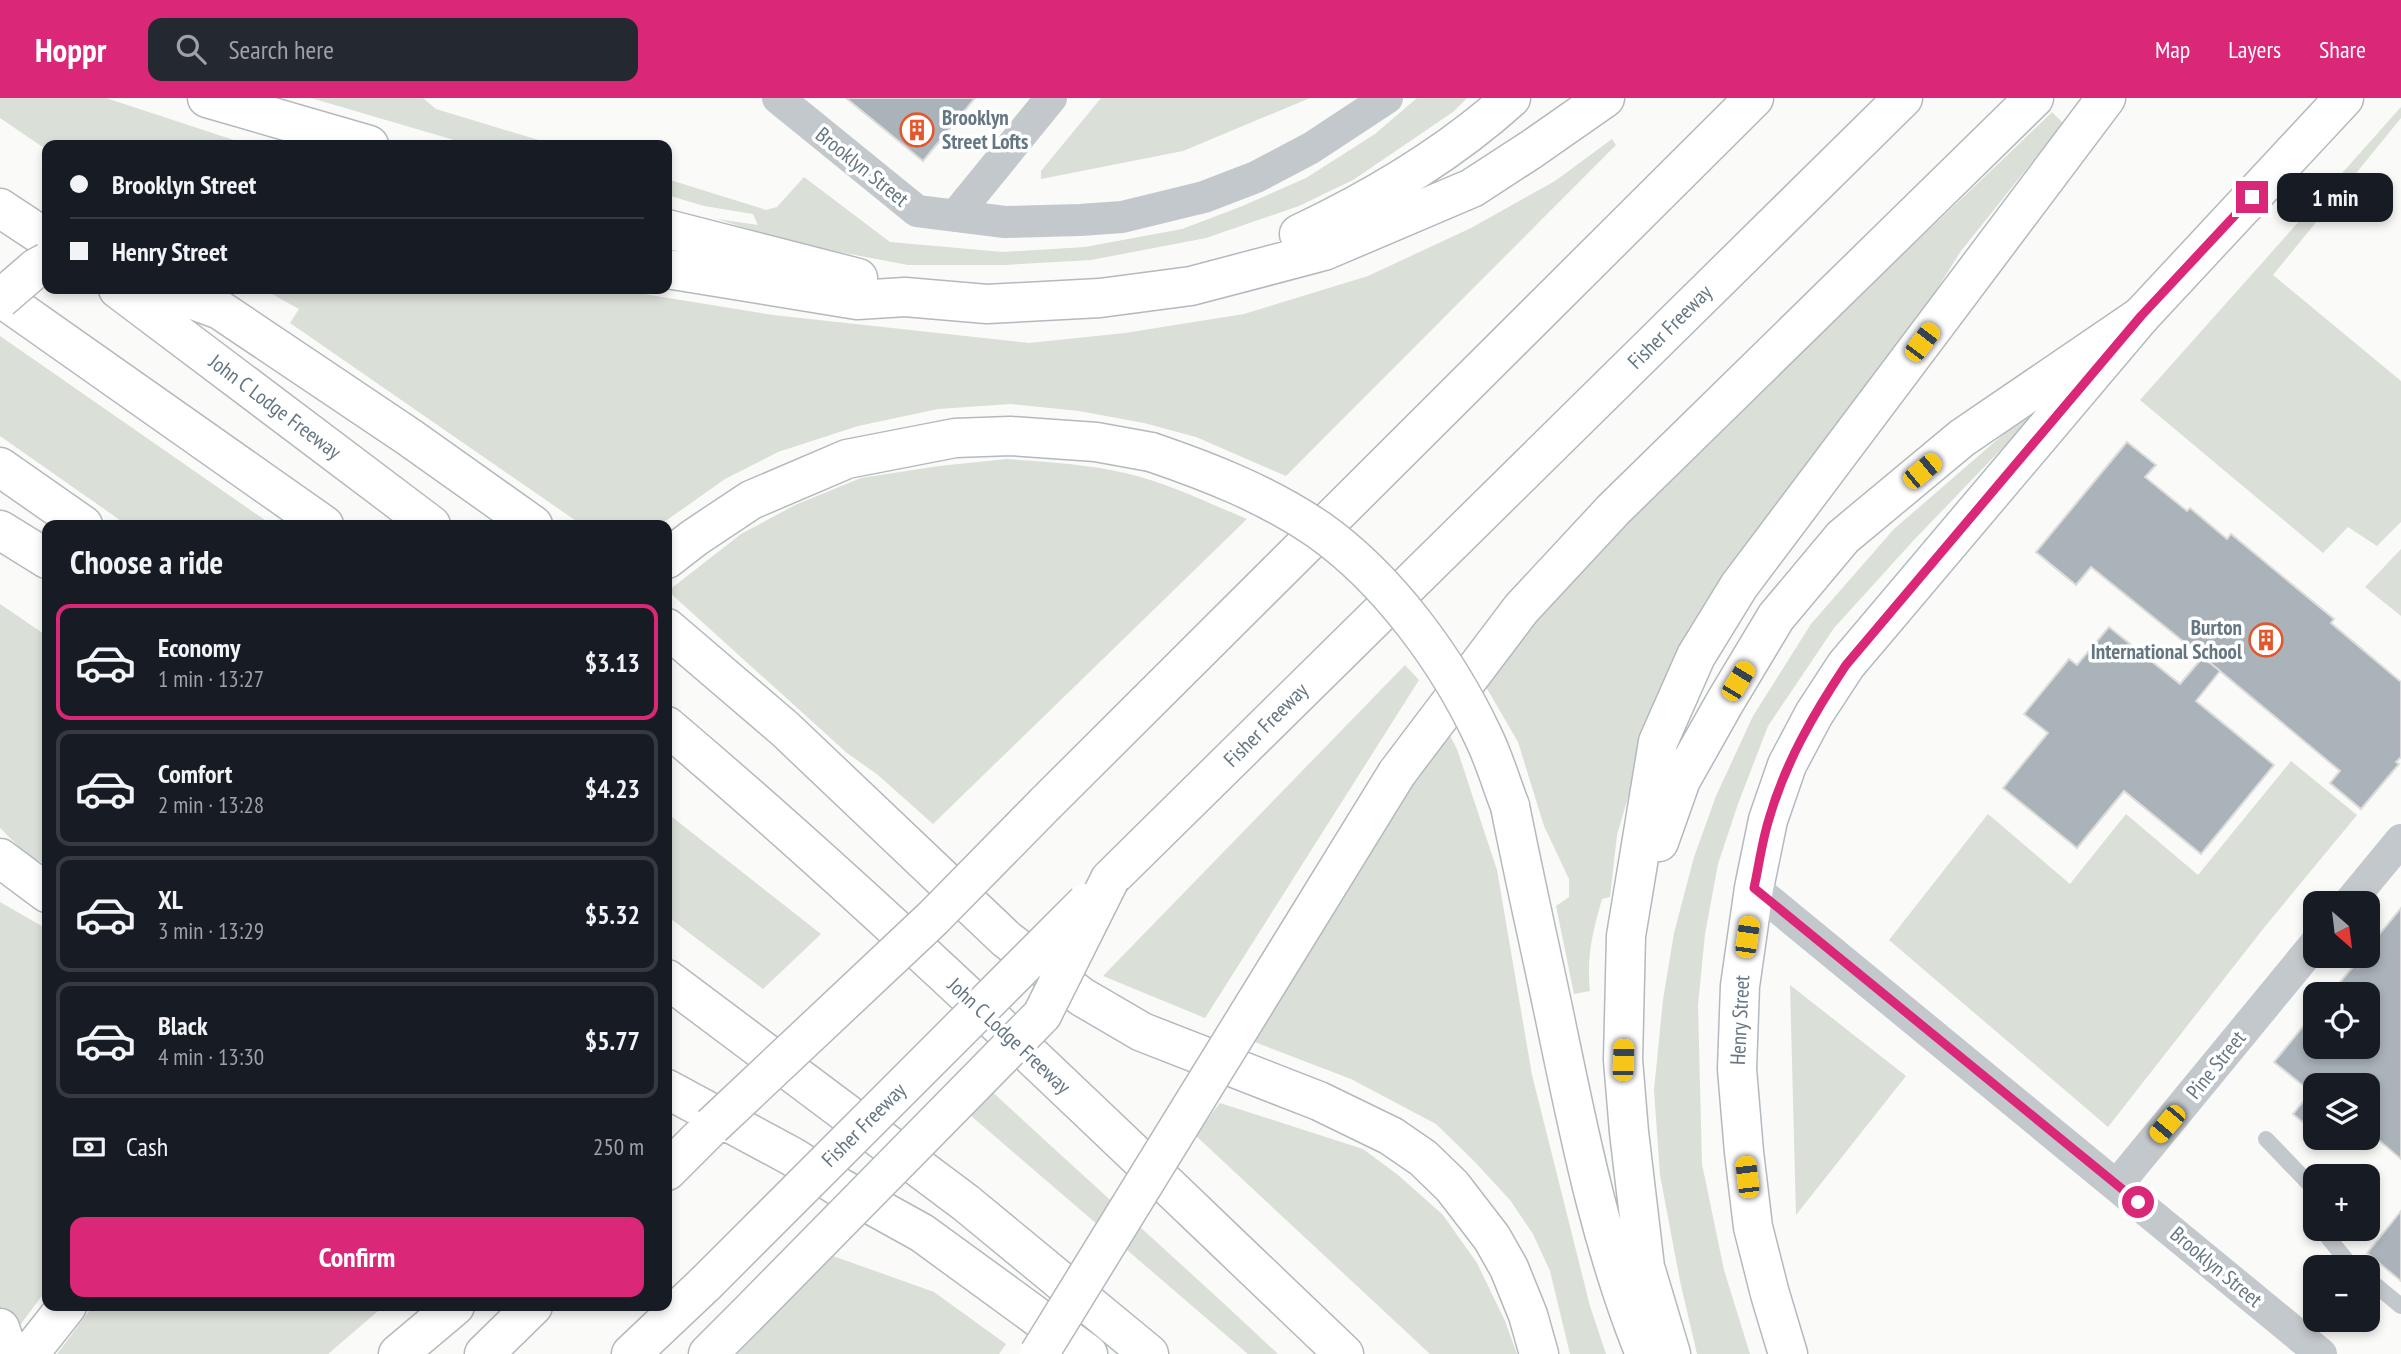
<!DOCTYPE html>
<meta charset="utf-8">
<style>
:root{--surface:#171b24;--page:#242831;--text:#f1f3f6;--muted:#9ea1a6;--line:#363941;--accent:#db2777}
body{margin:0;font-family:"PT Sans Narrow",sans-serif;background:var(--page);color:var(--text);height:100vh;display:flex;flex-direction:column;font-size:26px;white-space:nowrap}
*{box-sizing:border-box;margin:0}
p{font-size:23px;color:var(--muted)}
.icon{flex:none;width:38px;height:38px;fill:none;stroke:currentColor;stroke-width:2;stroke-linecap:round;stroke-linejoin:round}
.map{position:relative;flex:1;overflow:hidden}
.details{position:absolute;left:42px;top:422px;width:630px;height:791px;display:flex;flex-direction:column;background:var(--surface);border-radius:14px;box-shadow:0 4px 10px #0003}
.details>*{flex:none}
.hud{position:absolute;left:42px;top:42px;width:630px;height:154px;border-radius:14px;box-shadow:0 4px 10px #0003;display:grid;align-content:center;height:154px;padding:0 28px;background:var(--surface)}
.needle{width:46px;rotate:152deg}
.buttons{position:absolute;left:2303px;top:793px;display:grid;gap:14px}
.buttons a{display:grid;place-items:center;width:77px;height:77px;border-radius:14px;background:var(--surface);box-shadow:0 4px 10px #0003;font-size:35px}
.end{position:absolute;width:32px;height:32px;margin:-16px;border:9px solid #db2777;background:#fff;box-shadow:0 0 0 4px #fff}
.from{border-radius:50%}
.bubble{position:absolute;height:49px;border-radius:14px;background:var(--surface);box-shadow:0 4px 10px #0003;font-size:23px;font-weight:800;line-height:49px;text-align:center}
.car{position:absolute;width:21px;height:42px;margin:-21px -10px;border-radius:9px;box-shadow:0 0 5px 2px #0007;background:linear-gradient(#f5c518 24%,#345 0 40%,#f5c518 0 76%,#345 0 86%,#f5c518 0)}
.hud b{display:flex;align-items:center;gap:24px;height:66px;font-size:26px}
.hud b+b{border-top:2px solid var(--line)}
.hud i{width:18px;height:18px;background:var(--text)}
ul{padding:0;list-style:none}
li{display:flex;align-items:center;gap:21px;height:116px;margin:0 14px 10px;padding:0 14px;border:4px solid var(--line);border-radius:14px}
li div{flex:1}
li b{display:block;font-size:26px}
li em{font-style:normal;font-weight:800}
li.current{border-color:var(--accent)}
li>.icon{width:63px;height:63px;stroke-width:1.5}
h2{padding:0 28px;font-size:32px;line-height:84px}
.pay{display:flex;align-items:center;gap:18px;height:77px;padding:0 28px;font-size:26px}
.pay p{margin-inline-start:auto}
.button{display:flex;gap:14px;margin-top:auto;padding:14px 28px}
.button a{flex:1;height:80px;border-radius:14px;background:var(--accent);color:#fff;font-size:28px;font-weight:800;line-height:80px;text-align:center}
header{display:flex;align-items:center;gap:42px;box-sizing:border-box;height:98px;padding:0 35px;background:var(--accent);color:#fff}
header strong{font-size:33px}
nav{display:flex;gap:38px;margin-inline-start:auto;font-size:24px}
.search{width:490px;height:63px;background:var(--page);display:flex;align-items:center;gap:18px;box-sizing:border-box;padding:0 24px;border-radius:14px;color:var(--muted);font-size:26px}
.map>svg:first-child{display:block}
</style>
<header>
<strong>Hoppr</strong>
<div class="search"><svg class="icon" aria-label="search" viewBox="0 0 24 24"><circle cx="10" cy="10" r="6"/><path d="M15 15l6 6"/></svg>Search here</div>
<nav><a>Map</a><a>Layers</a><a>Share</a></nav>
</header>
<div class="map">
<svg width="2401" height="1256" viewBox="0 0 2401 1256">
<rect width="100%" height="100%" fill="#fafaf8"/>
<!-- green -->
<path fill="#dadfd7" d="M0 0H106L249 47H47V52L0 20Z
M311 0H423L436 11 555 47H471Z
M1101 0H1310L1183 53 1041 81V73Z
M1417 0H1467L1453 14 1353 82 1299 108 1206 140 1091 162 1005 167H908L797 146 717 121 758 127 753 116 704 108 667 97V81L766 112 777 109 804 79 890 144 1003 154 1085 149 1182 131 1240 109 1306 80 1375 36Z
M2401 9V20L2273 177 2401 283V424L2377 448 2348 429 2323 455 2140 302Z
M2052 14 2063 25 1961 153 1639 662 1617 737 1610 799 1602 801C1593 832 1586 860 1590 893L1574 896 1556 808 1569 799V781L1544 728 1518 644 1482 582C1658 379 1859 201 2052 14Z
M1612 41 1616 47 1286 378 1196 339 1144 325 1079 313 1011 306 938 311 858 328 778 354 725 381 660 427H582L290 225 299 211 263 191H613L773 217 1029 245 1125 235 1244 216 1368 178 1471 130 1555 83Z
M0 238 272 427H127L0 338Z
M2036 315 1913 443 1834 530 1768 628 1738 706 1718 766 1705 836 1698 907 1702 1066 1724 1172 1750 1256H1697L1680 1183 1660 1077 1654 992 1663 902 1674 835 1694 759 1716 698 1753 618 1811 526 1894 431 2013 328Z
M1007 361C1047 364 1087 366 1125 375 1166 384 1208 405 1247 421L933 726 878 677 847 655 668 493 741 436 795 407 861 380 939 368Z
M2401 451V518L2365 489Z
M0 506 47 538V767L26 756 0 730Z
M1405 567 1419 582 1205 920 1103 878Z
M1446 630 1457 651 1497 772 1532 977 1590 1208 1606 1256H1570L1550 1173 1533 1136 1510 1102 1474 1063 1436 1026 1351 981 1252 943Z
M2291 663 2357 717 2263 831 2108 1029 1889 842 1988 716 2070 786 2126 716 2198 777Z
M667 715 821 836 763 891 667 818Z
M0 804 47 831V1191L0 1254Z
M1790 887 1906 978 1796 1117Z
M986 988C1083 1078 1182 1166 1278 1256H1248L962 1010Z
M1220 1005 1363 1051 1398 1077 1443 1117 1477 1165 1505 1223 1517 1256H1430L1195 1037Z
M833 1158 934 1194 1006 1246 999 1256H737Z
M93 1208H384L328 1256H57Z"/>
<!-- building -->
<path fill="#aab3b9" stroke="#dcdcda" stroke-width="2" d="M846 0H975L923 63Z
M2127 344 2156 367 2145 379 2187 413 2190 410 2227 441 2231 436 2334 521 2331 525 2401 584V659L2396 664 2399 666 2361 711 2330 685 2340 673 2220 573 2091 469 2076 487 2036 454Z
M2109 529 2180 586 2203 559 2220 573 2196 603 2274 667 2201 756 2124 693 2077 750 2003 690 2048 635 2024 616 2069 561 2077 567Z
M2401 810V1061L2368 1033V987H2315V1034L2293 1016 2311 994 2274 964 2315 914V948H2368V896H2330L2362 858H2368V850Z
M2401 1113V1183L2367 1155Z"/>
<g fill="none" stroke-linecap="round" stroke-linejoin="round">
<defs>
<path id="secondary" d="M1788 1256 1770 1196 1753 1129 1744 1054 1737 971 1740 888 1754 790 1768 722 1787 667 1814 616 1846 567 2141 218 2344 0"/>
<path id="highway" d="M207 0 369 47
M0 110 47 141
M667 131 858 180
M1299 136C1375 100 1448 57 1511 0
M667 171 857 202 905 199 987 206 1100 200 1191 188 1324 153 1472 90 1532 51 1605 0
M118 191 431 427
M163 191 220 212 409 339 533 427
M0 199 324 427
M0 369 83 427
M0 432 47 461
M667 461 694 440 751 402 847 361 955 340 1010 338 1096 344 1151 354
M667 530 785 631 1006 841 1082 899 1142 934 1319 1003 1391 1038 1423 1060 1452 1088 1492 1140 1509 1170 1528 1217 1539 1256
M667 628C901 827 1121 1044 1344 1256
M1397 675 1521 511 1613 412 2034 0
M1046 705 1754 0
M1510 708C1523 774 1538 840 1552 906 1577 1025 1599 1143 1645 1256
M1659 744 1681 682 1725 604 1776 519 1843 439 1962 340 2141 218
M0 760 47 795
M1110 781 1903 0
M667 881 966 1105 1149 1256
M667 991 793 1059 839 1089 922 1135 1088 1256
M667 1073 712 1028
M0 1230 9 1256
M29 1256 67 1208
M398 1256 455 1208
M484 1256 533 1208
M631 1256 706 1185
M708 1256 746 1218
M1671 1256 1645 1169 1629 1034 1623 962 1626 838 1658 644 1696 558 1739 488 2106 0"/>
</defs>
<!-- secondary casing -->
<use href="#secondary" stroke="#b3babf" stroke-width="41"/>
<!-- highway casing -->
<use href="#highway" stroke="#b4b9bd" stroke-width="41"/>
<!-- lane -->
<path stroke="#c3c8cc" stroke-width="16" d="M2266 1041 2315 1092
M2325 1130 2326 1137 2352 1169
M2368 1181 2401 1208"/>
<!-- street -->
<path stroke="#c3c8cc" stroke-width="32" d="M778 0 917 113 1005 124 1080 122 1122 119 1204 99 1256 79 1311 50 1387 0
M955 118 1051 0
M1754 790 2321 1256
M2349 805 2401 742
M2117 1087 2315 846"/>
<!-- secondary -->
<use href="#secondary" stroke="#fff" stroke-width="38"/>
<!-- highway -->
<use href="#highway" stroke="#fff" stroke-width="38"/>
<defs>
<path id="highway-bridge" d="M0 201 36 170 47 164
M1151 354C1210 374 1268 397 1319 432 1388 481 1448 563 1483 638 1494 660 1501 685 1510 708
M712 1028 933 820 1046 705
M706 1185 1086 805
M746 1218 1042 917 1110 781
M1039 1256 1397 675"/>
</defs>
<!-- highway-bridge casing -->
<use href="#highway-bridge" stroke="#b4b9bd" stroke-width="41" stroke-linecap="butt"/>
<!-- highway-bridge -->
<use href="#highway-bridge" stroke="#fff" stroke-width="38"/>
</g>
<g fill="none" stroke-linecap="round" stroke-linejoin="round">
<!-- route -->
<path stroke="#db2777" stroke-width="9" d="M2138 1104 1754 790C1759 767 1762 743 1769 721 1785 665 1814 615 1846 567L2141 218 2252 99"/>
</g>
<!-- icons -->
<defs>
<symbol id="building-ring" viewBox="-11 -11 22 22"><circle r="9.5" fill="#fff" stroke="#e4572e" stroke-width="1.5"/><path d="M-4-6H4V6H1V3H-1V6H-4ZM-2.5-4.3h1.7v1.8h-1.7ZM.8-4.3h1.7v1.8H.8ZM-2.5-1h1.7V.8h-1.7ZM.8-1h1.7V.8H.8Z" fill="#e4572e"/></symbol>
</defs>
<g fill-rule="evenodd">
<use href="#building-ring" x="898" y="13" width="38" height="38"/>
<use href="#building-ring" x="2247" y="523" width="38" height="38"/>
</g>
<g text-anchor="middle" stroke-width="7" stroke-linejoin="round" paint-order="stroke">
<!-- poi labels -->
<g font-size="21" font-weight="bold" fill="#657683" stroke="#fff" text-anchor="start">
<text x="942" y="27">Brooklyn<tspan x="942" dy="24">Street Lofts</tspan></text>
<text x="2242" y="537" text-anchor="end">Burton<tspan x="2242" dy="24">International School</tspan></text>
</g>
<!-- street labels -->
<g font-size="21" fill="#657683" stroke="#fff">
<text transform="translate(862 69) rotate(39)" y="7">Brooklyn Street</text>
<text transform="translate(1670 229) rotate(-45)" y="7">Fisher Freeway</text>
<text transform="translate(275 309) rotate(37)" y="7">John C Lodge Freeway</text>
<text transform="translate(1266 627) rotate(-45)" y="7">Fisher Freeway</text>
<text transform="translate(1740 922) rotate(-87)" y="7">Henry Street</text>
<text transform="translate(1009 938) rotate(43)" y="7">John C Lodge Freeway</text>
<text transform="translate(2216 967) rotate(-51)" y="7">Pine Street</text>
<text transform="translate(864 1027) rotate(-45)" y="7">Fisher Freeway</text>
<text transform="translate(2216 1169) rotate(40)" y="7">Brooklyn Street</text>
</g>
</g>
</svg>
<div class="buttons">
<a><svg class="needle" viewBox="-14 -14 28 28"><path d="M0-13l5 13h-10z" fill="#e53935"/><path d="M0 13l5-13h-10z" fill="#9ea1a6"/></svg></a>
<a><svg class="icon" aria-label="locate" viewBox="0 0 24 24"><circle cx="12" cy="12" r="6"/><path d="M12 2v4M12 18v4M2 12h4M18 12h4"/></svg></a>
<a><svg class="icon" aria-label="layers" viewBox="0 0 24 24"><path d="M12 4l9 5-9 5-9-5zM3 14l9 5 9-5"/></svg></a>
<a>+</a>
<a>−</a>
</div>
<i class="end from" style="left:2138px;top:1104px"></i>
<i class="end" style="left:2252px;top:99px"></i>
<div class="bubble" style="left:2277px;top:75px;width:116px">1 min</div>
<i class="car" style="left:1922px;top:244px;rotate:37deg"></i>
<i class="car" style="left:1922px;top:373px;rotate:50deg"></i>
<i class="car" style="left:1738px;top:583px;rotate:31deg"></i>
<i class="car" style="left:1747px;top:839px;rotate:8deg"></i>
<i class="car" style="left:1623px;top:962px;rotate:2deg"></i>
<i class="car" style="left:2167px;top:1026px;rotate:220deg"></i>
<i class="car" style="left:1747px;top:1079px;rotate:353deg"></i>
<div class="hud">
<b><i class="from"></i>Brooklyn Street</b>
<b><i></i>Henry Street</b>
</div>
<section class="details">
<h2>Choose a ride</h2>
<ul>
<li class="current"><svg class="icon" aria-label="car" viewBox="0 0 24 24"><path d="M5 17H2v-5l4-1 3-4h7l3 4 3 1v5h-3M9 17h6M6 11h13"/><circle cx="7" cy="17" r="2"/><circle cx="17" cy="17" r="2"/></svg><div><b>Economy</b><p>1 min · 13:27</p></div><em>$3.13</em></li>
<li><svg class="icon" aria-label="car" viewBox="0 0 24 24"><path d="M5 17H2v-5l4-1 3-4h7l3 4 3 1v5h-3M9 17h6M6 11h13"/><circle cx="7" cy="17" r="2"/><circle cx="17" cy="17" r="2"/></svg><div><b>Comfort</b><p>2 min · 13:28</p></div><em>$4.23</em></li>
<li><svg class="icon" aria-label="car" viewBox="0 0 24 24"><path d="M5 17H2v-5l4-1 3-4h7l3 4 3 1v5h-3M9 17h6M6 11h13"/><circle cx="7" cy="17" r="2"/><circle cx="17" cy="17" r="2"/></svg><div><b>XL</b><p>3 min · 13:29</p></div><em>$5.32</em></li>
<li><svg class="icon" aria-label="car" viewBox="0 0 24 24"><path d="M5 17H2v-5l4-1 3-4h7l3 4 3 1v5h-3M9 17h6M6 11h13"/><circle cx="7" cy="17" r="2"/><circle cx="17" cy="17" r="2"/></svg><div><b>Black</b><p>4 min · 13:30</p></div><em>$5.77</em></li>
</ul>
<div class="pay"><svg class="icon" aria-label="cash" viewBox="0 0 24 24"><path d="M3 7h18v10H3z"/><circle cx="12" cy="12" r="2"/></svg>Cash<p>250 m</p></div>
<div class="button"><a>Confirm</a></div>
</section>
</div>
